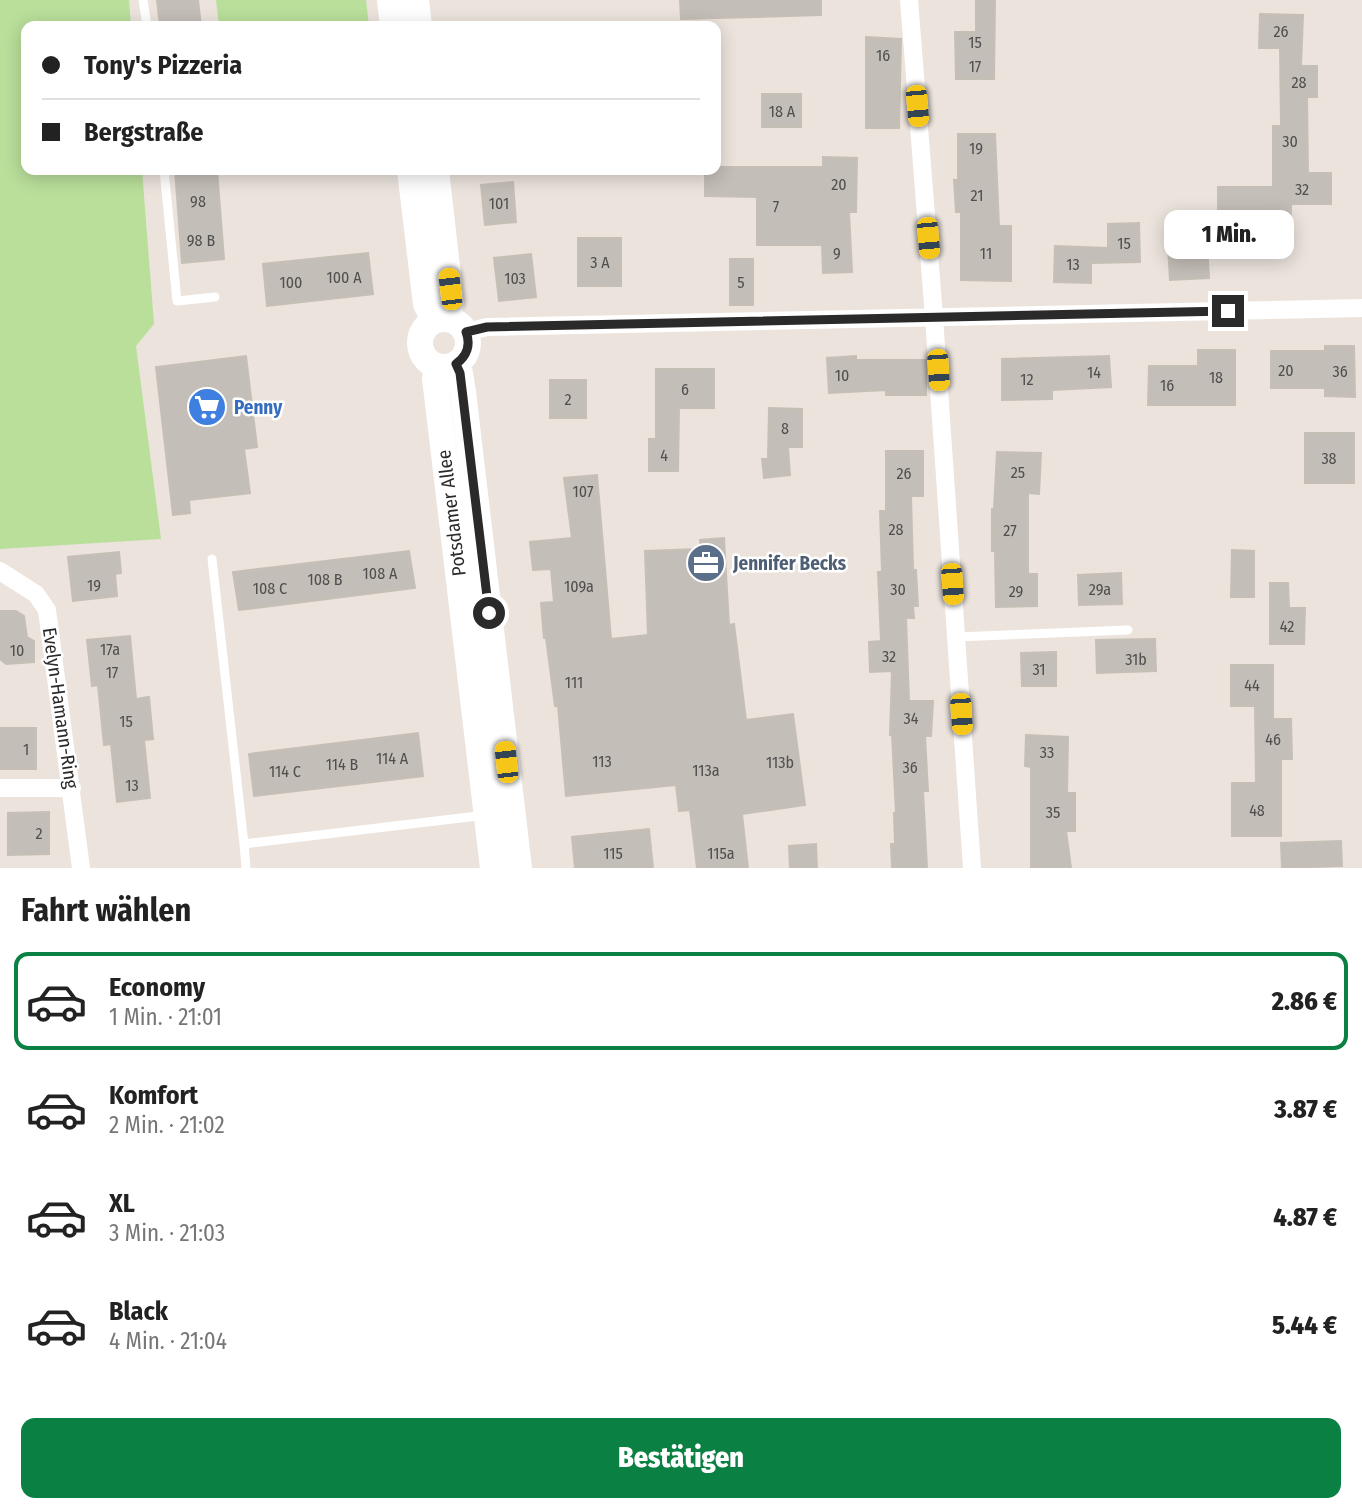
<!DOCTYPE html>
<html lang="de">
<meta charset="utf-8">
<style>
:root{--surface:#fff;--page:#f6f6f6;--text:#222;--muted:#767676;--line:#e0e0e0;--accent:#0b8043}
body{margin:0;font-family:"Fira Sans Condensed",sans-serif;background:var(--page);color:var(--text);height:100vh;display:flex;flex-direction:column;font-size:26px;white-space:nowrap}
*{box-sizing:border-box;margin:0}
p{font-size:23px;color:var(--muted)}
.icon{flex:none;width:38px;height:38px;fill:none;stroke:currentColor;stroke-width:2;stroke-linecap:round;stroke-linejoin:round}
.map{position:relative;height:868px;overflow:hidden}
.sheet{display:flex;flex-direction:column;background:var(--surface);flex:1}
.sheet>*{flex:none}
.top-card{position:absolute;left:21px;top:21px;width:700px;height:154px;border-radius:14px;box-shadow:0 4px 18px #0003;display:grid;align-content:center;height:154px;padding:0 21px;background:var(--surface)}
.end{position:absolute;width:32px;height:32px;margin:-16px;border:9px solid #2a2a2a;background:#fff;box-shadow:0 0 0 4px #fff}
.from{border-radius:50%}
.bubble{position:absolute;height:49px;border-radius:14px;background:var(--surface);box-shadow:0 4px 18px #0003;font-size:23px;font-weight:800;line-height:49px;text-align:center}
.car{position:absolute;width:21px;height:42px;margin:-21px -10px;border-radius:9px;box-shadow:0 0 5px 2px #0007;background:linear-gradient(#f5c518 24%,#345 0 40%,#f5c518 0 76%,#345 0 86%,#f5c518 0)}
.top-card b{display:flex;align-items:center;gap:24px;height:66px;font-size:26px}
.top-card b+b{border-top:2px solid var(--line)}
.top-card i{width:18px;height:18px;background:var(--text)}
ul{padding:0;list-style:none}
li{display:flex;align-items:center;gap:21px;height:98px;margin:0 14px 10px;padding:0 7px;border:4px solid transparent;border-radius:14px}
li div{flex:1}
li b{display:block;font-size:26px}
li em{font-style:normal;font-weight:800}
li.on{border-color:var(--accent)}
li>.icon{width:63px;height:63px;stroke-width:1.5}
h2{padding:0 21px;font-size:32px;line-height:84px}
.cta{display:flex;gap:14px;margin-top:auto;padding:14px 21px}
.cta a{flex:1;height:80px;border-radius:14px;background:var(--accent);color:#fff;font-size:28px;font-weight:800;line-height:80px;text-align:center}
.map>svg:first-child{display:block}
</style>
<div class="map">
<svg width="1362" height="868" viewBox="0 0 1362 868">
<rect width="100%" height="100%" fill="#ebe3dc"/>
<!-- green -->
<path fill="#b9df9b" d="M0 0H129L131 26H26V170H142L154 324 136 346 161 539 0 549Z
M216 0H366L369 26H219Z"/>
<!-- building -->
<path fill="#c4beb8" stroke="#c6bfb6" stroke-width="2" d="M157 0H198L201 26H160Z
M680 0H821V15L681 19Z
M976 0H995L994 79H956L955 32H976Z
M1260 14 1303 15 1301 66H1317V97H1307L1308 173H1331V204H1291L1290 244H1267V223L1218 224V187H1273V126H1281L1280 48H1259Z
M866 37 901 39 899 128H866Z
M762 94H801V127H762Z
M958 134H995L999 226H1011V281L961 280V212H956L954 180H958Z
M823 157 857 158 856 212H849L852 272 823 273 822 245H757V197L705 196V170H716V167H823Z
M175 170H217L224 259 182 263Z
M513 182 516 222 485 225 481 185Z
M1139 223 1140 262 1091 263V283L1054 282 1055 246 1108 248V224Z
M578 238H621V286H578Z
M1207 245 1209 278 1170 280 1168 247Z
M368 253 373 294 267 306 263 264Z
M531 254 536 297 499 301 494 258Z
M730 259H753V305H730Z
M1325 346H1354L1355 397 1325 396V388H1271V351H1325Z
M1198 350H1235V405H1148L1149 366H1198Z
M246 356 257 447 244 449 250 493 189 500 190 513 173 515 156 367Z
M856 356V360H926V395H886V390L829 393 827 358Z
M1109 356 1111 387 1052 390V399L1002 400V359Z
M656 369H714V408H679L678 471H649V439H656Z
M550 380H586V418H550Z
M769 408 802 409V447H788L790 475 764 478 762 459H768Z
M1305 433H1354V483H1305Z
M886 451H923V496H911L913 570H916L918 606H913L914 618H906L909 701H933L931 736H925L928 791H923L927 868H892L891 844H895L894 813H896L892 735H890L892 671 870 672 869 642 881 641 878 572H882L880 511H886Z
M997 452 1041 453 1039 494 1028 493V574H1037V606L996 607 995 551H992V509H994Z
M597 475 611 639 648 635 645 551 701 549 700 540 724 538 729 625 734 624 746 720 793 714 805 805 742 814 748 868H697L690 810 679 811 676 785 566 796 558 706H555L546 638H544L541 603 554 602 551 569 533 570 530 542 572 538 564 478Z
M1232 550 1254 551V597H1231Z
M409 551 415 588 239 610 233 572Z
M119 552 121 573 115 574 117 596 73 601 68 557Z
M1121 573 1122 604 1079 605 1078 575Z
M1270 583H1288L1289 608H1305L1304 644H1270Z
M0 611H16L24 616 27 637 34 641V662L6 664 0 659Z
M130 636 136 699 149 697 153 739 144 740 150 798 117 802 111 744 104 745 98 685 92 686 87 640Z
M1155 639 1156 671 1097 673 1096 640Z
M1056 652V686H1022L1021 653Z
M1231 665H1273V719H1291L1292 759H1281V836H1232V783H1256L1255 706H1231Z
M0 728H36V769H0Z
M418 733 423 776 254 796 249 754Z
M1026 735 1068 737 1067 793H1075V831H1066L1071 868H1031V767L1025 766Z
M49 812V854L8 855V813Z
M649 829 653 868H575L572 837Z
M1341 841 1342 866 1282 868 1281 843Z
M816 844 817 868H790L789 846Z"/>
<g fill="none" stroke-linecap="round" stroke-linejoin="round">
<!-- lane -->
<path stroke="#fff" stroke-width="9" d="M143 0 147 26
M164 170 177 301 215 297
M212 559 244 844 486 815
M956 637 1128 630
M244 844 246 868"/>
<!-- street -->
<path stroke="#fff" stroke-width="18" d="M909 0 934 317 972 868
M466 332 487 327 1362 308
M0 571 36 594 47 610 81 868
M0 788H72"/>
<!-- secondary -->
<path stroke="#fff" stroke-width="26" d="M390 0 393 26
M416 0 419 26
M410 170 426 304 434 320
M436 170 451 302 448 319
M420 343a24 24 0 1 1 48 0a24 24 0 1 1-48 0Z
M456 364 460 373 463 392 519 868
M438 367 435 379 437 395 493 868"/>
</g>
<g fill="none" stroke-linecap="round" stroke-linejoin="round">
<!-- route -->
<path stroke="#2a2a2a" stroke-width="9" d="M489 613 460 373 456 364C467 356 471 345 466 332L487 327 1228 311"/>
</g>
<!-- icons -->
<defs>
<symbol id="supermarket-disc" viewBox="-11 -11 22 22"><circle r="9.5" fill="#3f7fe0" stroke="#fff"/><path d="M-6-5.5h2.5l.6 2H6L4.5 2H-2.5L-4.4-4H-6ZM-1.5 3.2a1.3 1.3 0 1 0 .1 0ZM3 3.2a1.3 1.3 0 1 0 .1 0Z" fill="#fff"/></symbol>
<symbol id="office-disc" viewBox="-11 -11 22 22"><circle r="9.5" fill="#5c6f8a" stroke="#fff"/><path d="M-6-3h4V-5.5h4V-3h4V5H-6ZM-1-4.5V-3h2v-1.5ZM-6 0V1H6V0Z" fill="#fff"/></symbol>
</defs>
<g fill-rule="evenodd">
<use href="#supermarket-disc" x="185" y="385" width="44" height="44"/>
<use href="#office-disc" x="684" y="541" width="44" height="44"/>
</g>
<g text-anchor="middle" stroke-width="5" stroke-linejoin="round" paint-order="stroke">
<!-- number labels -->
<g font-size="16" fill="#504f4e">
<text x="1281" y="37">26</text>
<text x="975" y="48">15</text>
<text x="883" y="61">16</text>
<text x="975" y="72">17</text>
<text x="1299" y="88">28</text>
<text x="782" y="117">18 A</text>
<text x="1290" y="147">30</text>
<text x="976" y="154">19</text>
<text x="839" y="190">20</text>
<text x="1302" y="195">32</text>
<text x="977" y="201">21</text>
<text x="198" y="207">98</text>
<text x="499" y="209">101</text>
<text x="776" y="212">7</text>
<text x="201" y="246">98 B</text>
<text x="1124" y="249">15</text>
<text x="837" y="259">9</text>
<text x="986" y="259">11</text>
<text x="600" y="268">3 A</text>
<text x="1073" y="270">13</text>
<text x="344" y="283">100 A</text>
<text x="515" y="284">103</text>
<text x="291" y="288">100</text>
<text x="741" y="288">5</text>
<text x="1286" y="376">20</text>
<text x="1340" y="377">36</text>
<text x="1094" y="378">14</text>
<text x="842" y="381">10</text>
<text x="1216" y="383">18</text>
<text x="1027" y="385">12</text>
<text x="1167" y="391">16</text>
<text x="685" y="395">6</text>
<text x="568" y="405">2</text>
<text x="785" y="434">8</text>
<text x="664" y="461">4</text>
<text x="1329" y="464">38</text>
<text x="1018" y="478">25</text>
<text x="904" y="479">26</text>
<text x="583" y="497">107</text>
<text x="896" y="535">28</text>
<text x="1010" y="536">27</text>
<text x="380" y="579">108 A</text>
<text x="325" y="585">108 B</text>
<text x="94" y="591">19</text>
<text x="579" y="592">109a</text>
<text x="270" y="594">108 C</text>
<text x="898" y="595">30</text>
<text x="1100" y="595">29a</text>
<text x="1016" y="597">29</text>
<text x="1287" y="632">42</text>
<text x="110" y="655">17a</text>
<text x="17" y="656">10</text>
<text x="889" y="662">32</text>
<text x="1136" y="665">31b</text>
<text x="1039" y="675">31</text>
<text x="112" y="678">17</text>
<text x="574" y="688">111</text>
<text x="1252" y="691">44</text>
<text x="911" y="724">34</text>
<text x="126" y="727">15</text>
<text x="1273" y="745">46</text>
<text x="26" y="755">1</text>
<text x="1047" y="758">33</text>
<text x="392" y="764">114 A</text>
<text x="602" y="767">113</text>
<text x="780" y="768">113b</text>
<text x="342" y="770">114 B</text>
<text x="910" y="773">36</text>
<text x="706" y="776">113a</text>
<text x="285" y="777">114 C</text>
<text x="132" y="791">13</text>
<text x="1257" y="816">48</text>
<text x="1053" y="818">35</text>
<text x="39" y="839">2</text>
<text x="613" y="859">115</text>
<text x="721" y="859">115a</text>
</g>
<!-- shop labels -->
<g font-size="19" font-weight="bold" fill="#366cbe" stroke="#fff" text-anchor="start">
<text x="234" y="414">Penny</text>
</g>
<!-- street labels -->
<g font-size="19" fill="#2a2a2a" stroke="#fff">
<text transform="translate(451 513) rotate(-97)" y="7">Potsdamer Allee</text>
<text transform="translate(61 708) rotate(82)" y="7">Evelyn-Hamann-Ring</text>
</g>
<!-- service labels -->
<g font-size="19" font-weight="bold" fill="#4e5e75" stroke="#fff" text-anchor="start">
<text x="733" y="570">Jennifer Becks</text>
</g>
</g>
</svg>
<i class="end from" style="left:489px;top:613px"></i>
<i class="end" style="left:1228px;top:311px"></i>
<div class="bubble" style="left:1164px;top:210px;width:130px">1 Min.</div>
<i class="car" style="left:917px;top:106px;rotate:175deg"></i>
<i class="car" style="left:928px;top:238px;rotate:175deg"></i>
<i class="car" style="left:450px;top:289px;rotate:353deg"></i>
<i class="car" style="left:938px;top:370px;rotate:176deg"></i>
<i class="car" style="left:952px;top:584px;rotate:176deg"></i>
<i class="car" style="left:961px;top:714px;rotate:176deg"></i>
<i class="car" style="left:506px;top:762px;rotate:354deg"></i>
<div class="top-card">
<b><i class="from"></i>Tony's Pizzeria</b>
<b><i></i>Bergstraße</b>
</div>
</div>
<section class="sheet">
<h2>Fahrt wählen</h2>
<ul>
<li class="on"><svg class="icon" aria-label="car" viewBox="0 0 24 24"><path d="M5 17H2v-5l4-1 3-4h7l3 4 3 1v5h-3M9 17h6M6 11h13"/><circle cx="7" cy="17" r="2"/><circle cx="17" cy="17" r="2"/></svg><div><b>Economy</b><p>1 Min. · 21:01</p></div><em>2.86 €</em></li>
<li><svg class="icon" aria-label="car" viewBox="0 0 24 24"><path d="M5 17H2v-5l4-1 3-4h7l3 4 3 1v5h-3M9 17h6M6 11h13"/><circle cx="7" cy="17" r="2"/><circle cx="17" cy="17" r="2"/></svg><div><b>Komfort</b><p>2 Min. · 21:02</p></div><em>3.87 €</em></li>
<li><svg class="icon" aria-label="car" viewBox="0 0 24 24"><path d="M5 17H2v-5l4-1 3-4h7l3 4 3 1v5h-3M9 17h6M6 11h13"/><circle cx="7" cy="17" r="2"/><circle cx="17" cy="17" r="2"/></svg><div><b>XL</b><p>3 Min. · 21:03</p></div><em>4.87 €</em></li>
<li><svg class="icon" aria-label="car" viewBox="0 0 24 24"><path d="M5 17H2v-5l4-1 3-4h7l3 4 3 1v5h-3M9 17h6M6 11h13"/><circle cx="7" cy="17" r="2"/><circle cx="17" cy="17" r="2"/></svg><div><b>Black</b><p>4 Min. · 21:04</p></div><em>5.44 €</em></li>
</ul>
<div class="cta"><a>Bestätigen</a></div>
</section>
